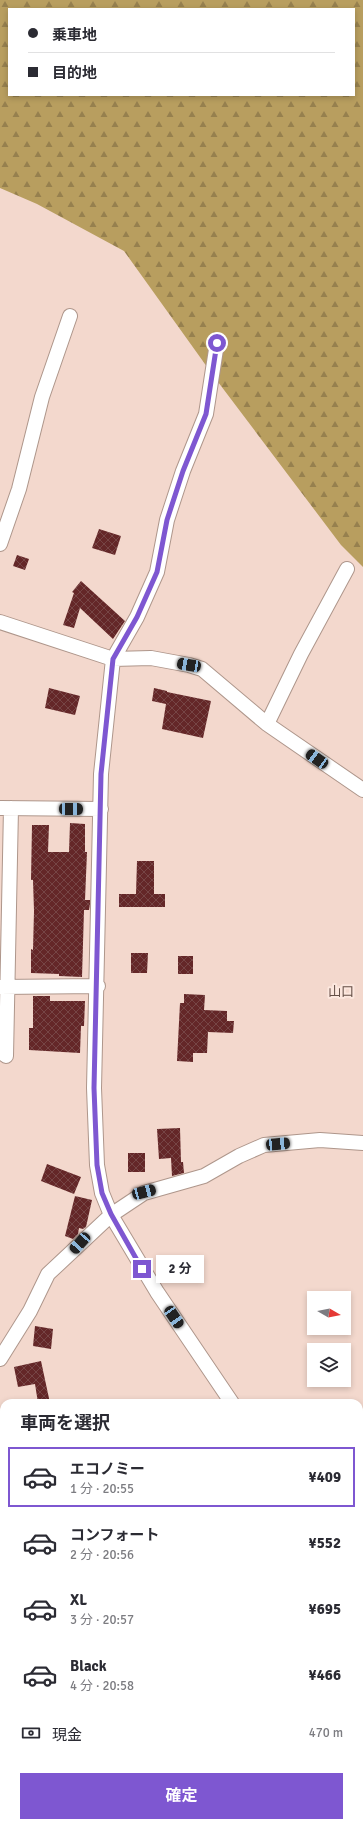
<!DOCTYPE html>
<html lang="ja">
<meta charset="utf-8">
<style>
:root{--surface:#fff;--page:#f2f2f3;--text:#2b2b33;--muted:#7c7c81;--line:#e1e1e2;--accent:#7e57d1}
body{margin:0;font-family:Signika,"Noto Sans JP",sans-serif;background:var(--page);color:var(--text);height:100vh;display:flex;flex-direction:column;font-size:15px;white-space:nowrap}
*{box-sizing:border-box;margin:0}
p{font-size:13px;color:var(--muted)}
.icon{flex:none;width:22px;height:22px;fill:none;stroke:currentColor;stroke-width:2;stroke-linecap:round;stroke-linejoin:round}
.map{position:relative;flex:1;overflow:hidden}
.sheet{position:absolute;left:0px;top:1399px;width:363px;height:428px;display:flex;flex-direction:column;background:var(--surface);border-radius:12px 12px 0 0;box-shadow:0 2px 6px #0003}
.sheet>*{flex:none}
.hud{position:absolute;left:8px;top:8px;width:347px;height:88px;border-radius:0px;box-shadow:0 2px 6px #0003;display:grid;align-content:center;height:88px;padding:0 20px;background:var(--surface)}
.needle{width:26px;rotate:99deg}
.controls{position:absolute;left:307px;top:1291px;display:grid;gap:8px}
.controls a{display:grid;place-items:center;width:44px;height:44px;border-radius:0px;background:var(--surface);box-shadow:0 2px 6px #0003;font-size:20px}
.end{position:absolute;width:18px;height:18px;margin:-9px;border:5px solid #7e57d1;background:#fff;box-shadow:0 0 0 2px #fff}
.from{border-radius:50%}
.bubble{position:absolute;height:28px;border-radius:0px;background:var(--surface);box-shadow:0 2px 6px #0003;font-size:13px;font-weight:700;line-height:28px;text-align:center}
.car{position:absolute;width:12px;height:24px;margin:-12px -6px;border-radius:5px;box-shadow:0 0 3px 1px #0007;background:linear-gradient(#222 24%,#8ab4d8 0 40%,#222 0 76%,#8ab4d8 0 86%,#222 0)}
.hud b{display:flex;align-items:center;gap:14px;height:38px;font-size:15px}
.hud b+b{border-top:1px solid var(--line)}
.hud i{width:10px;height:10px;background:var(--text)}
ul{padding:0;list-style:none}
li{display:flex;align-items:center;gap:12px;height:60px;margin:0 8px 6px;padding:0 12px;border:2px solid transparent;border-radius:0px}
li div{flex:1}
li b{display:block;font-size:15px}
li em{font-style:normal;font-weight:700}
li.active{border-color:var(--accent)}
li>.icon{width:36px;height:36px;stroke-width:1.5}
h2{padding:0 20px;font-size:18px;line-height:48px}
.pay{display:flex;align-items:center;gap:10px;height:44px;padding:0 20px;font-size:15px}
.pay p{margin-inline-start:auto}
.cta{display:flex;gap:8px;margin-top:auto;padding:8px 20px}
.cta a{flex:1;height:46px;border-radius:0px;background:var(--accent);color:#fff;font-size:16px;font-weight:700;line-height:46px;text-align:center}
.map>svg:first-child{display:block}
</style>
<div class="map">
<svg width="363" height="1827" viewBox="0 0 363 1827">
<defs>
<pattern id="forest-firs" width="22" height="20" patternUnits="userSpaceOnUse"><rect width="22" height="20" fill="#b89e5f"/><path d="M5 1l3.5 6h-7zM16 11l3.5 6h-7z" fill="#96804e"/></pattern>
<pattern id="building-cross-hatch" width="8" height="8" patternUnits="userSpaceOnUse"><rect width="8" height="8" fill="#642728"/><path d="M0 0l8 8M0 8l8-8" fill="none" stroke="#764545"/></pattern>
</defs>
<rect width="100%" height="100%" fill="#f3d8cd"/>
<!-- forest -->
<path fill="url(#forest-firs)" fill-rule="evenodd" d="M0 0H363V567L341 545 215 378 124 251 37 204 0 188ZM9 9H354V95H9Z"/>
<!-- building -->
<path fill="url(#building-cross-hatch)" d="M99 529 121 536 115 555 92 548Z
M17 555 29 559 25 570 13 566Z
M81 581 125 621 113 639 80 608 74 628 63 625 74 593 72 592Z
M49 688 80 696 75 715 45 708Z
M154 688 167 691V692L211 701 203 738 162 729 166 704 152 701Z
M70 823 85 824V852H87L85 900H90V904L89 910H84L82 977 59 976V974L31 973V949L33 950 34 911 33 880H31L32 825H49L48 852H69Z
M137 861H154V894H165V907H119V894H136Z
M131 953H148L147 973H131Z
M178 956H193V974H178Z
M184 994 205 995 204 1010 227 1011V1021H234L233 1033 208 1032 207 1053H193V1062L177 1061 180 1003H184Z
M33 996H50V1001H85L84 1026H81L80 1053 29 1050V1028H33Z
M180 1128 181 1162H183L184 1173 172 1176 171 1158 159 1159 157 1129Z
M128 1153H145V1172H128Z
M47 1164 81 1177 74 1194 41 1181Z
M75 1196 92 1200 86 1227 83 1229 79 1228 78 1234 73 1239 65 1236Z
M35 1326 53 1329 51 1349 33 1346Z
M41 1361 50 1403H38L35 1384 18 1387 14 1367Z"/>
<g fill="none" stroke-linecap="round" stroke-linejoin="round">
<defs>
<path id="street" d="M217 343 206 414 183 471 167 520 157 572 137 617 113 659 101 774 94 1088 97 1165 102 1193 111 1215 157 1292 232 1403
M0 544 19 489 42 397 70 316
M0 622 113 659 151 658 189 665 202 669 267 724 363 790
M267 724 301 654 347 569
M0 808 101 809
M0 987 98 986
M6 1056 11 808
M0 1359 30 1311 48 1274 111 1215 144 1193 204 1176 239 1156 264 1145 320 1140 363 1143
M359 1581 363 1588
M359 1640 363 1635
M89 1827 91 1823
M219 1827 222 1823"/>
</defs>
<!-- street casing -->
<use href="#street" stroke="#ae968b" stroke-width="16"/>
<!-- street -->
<use href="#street" stroke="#fff" stroke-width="14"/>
</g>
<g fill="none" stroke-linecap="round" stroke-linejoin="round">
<!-- route -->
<path stroke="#7e57d1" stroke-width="5" d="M142 1269 111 1214 102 1193 97 1165 94 1088 101 774 113 659 137 617 157 572 167 520 183 471 206 414 217 343"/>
</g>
<g text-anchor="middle" stroke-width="4" stroke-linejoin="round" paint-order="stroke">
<!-- neighbourhood labels -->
<g font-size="13" fill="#654f46" stroke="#fce7de">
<text x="341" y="996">山口</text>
</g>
</g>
</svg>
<div class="controls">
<a><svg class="needle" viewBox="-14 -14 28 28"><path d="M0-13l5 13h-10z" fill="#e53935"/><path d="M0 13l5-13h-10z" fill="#7c7c81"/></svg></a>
<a><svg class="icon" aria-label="layers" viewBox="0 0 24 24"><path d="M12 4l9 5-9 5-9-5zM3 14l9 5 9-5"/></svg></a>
</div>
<i class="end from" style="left:217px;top:343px"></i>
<i class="end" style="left:142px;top:1269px"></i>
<div class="bubble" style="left:156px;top:1255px;width:48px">2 分</div>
<i class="car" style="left:189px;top:665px;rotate:280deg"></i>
<i class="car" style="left:317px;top:759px;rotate:305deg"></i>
<i class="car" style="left:71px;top:809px;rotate:91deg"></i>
<i class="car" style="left:278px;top:1144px;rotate:85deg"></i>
<i class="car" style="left:144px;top:1192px;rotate:75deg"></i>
<i class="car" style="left:80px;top:1243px;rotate:222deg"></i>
<i class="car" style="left:174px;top:1317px;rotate:146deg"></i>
<div class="hud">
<b><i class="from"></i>乗車地</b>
<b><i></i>目的地</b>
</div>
<section class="sheet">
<h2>車両を選択</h2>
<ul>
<li class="active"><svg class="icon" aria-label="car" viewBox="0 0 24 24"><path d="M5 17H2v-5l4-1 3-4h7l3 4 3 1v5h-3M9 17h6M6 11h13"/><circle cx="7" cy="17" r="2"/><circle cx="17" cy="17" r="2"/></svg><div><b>エコノミー</b><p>1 分 · 20:55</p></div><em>¥409</em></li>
<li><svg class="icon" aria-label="car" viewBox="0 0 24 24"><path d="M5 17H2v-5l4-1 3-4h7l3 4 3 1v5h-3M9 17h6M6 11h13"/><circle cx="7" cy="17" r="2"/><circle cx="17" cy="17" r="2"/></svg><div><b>コンフォート</b><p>2 分 · 20:56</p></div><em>¥552</em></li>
<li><svg class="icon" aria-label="car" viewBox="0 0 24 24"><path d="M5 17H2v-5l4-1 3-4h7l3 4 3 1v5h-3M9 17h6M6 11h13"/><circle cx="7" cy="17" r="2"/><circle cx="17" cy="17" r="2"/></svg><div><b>XL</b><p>3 分 · 20:57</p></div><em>¥695</em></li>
<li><svg class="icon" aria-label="car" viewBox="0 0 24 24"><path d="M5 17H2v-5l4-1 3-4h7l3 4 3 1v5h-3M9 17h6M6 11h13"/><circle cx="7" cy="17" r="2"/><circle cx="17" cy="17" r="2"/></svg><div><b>Black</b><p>4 分 · 20:58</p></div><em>¥466</em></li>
</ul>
<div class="pay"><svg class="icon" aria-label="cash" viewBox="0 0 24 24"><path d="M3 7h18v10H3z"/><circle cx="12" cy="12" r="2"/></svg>現金<p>470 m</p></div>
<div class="cta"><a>確定</a></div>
</section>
</div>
